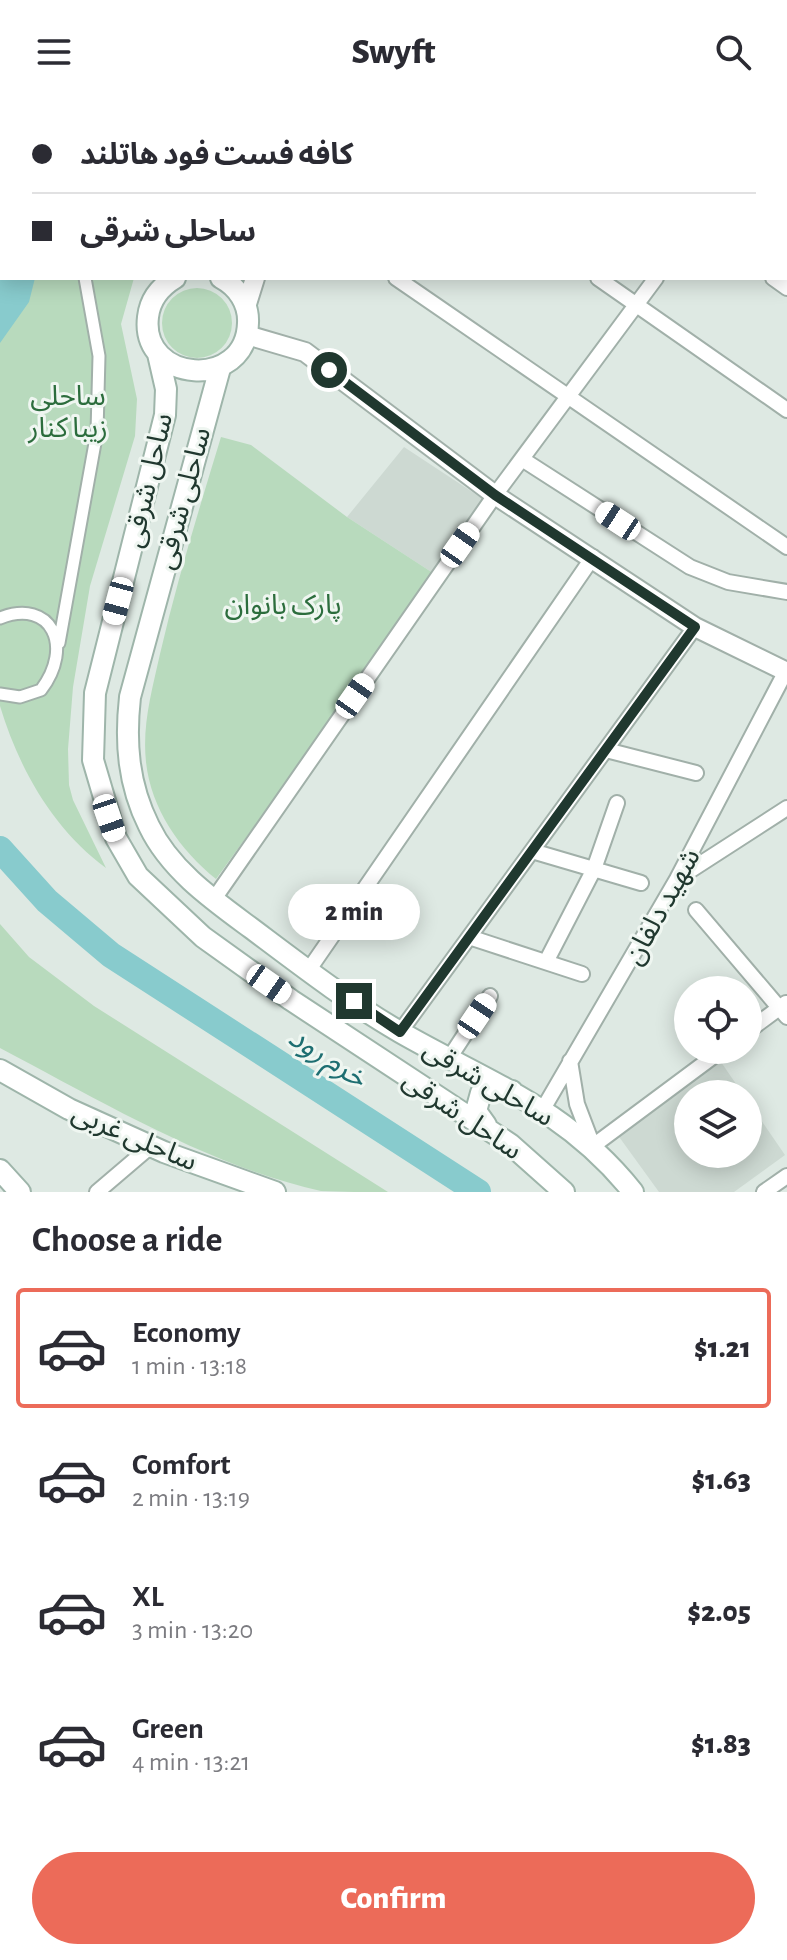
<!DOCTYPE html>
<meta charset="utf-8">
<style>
:root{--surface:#fff;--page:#f2f2f3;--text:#2b2b33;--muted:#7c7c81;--line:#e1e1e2;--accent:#ec6b59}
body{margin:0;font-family:"Alegreya Sans","Noto Sans Arabic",sans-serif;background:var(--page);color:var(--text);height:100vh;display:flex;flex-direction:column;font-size:30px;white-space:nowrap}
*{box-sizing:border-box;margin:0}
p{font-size:26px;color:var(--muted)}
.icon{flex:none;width:44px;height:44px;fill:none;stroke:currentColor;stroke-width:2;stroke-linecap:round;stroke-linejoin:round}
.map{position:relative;height:1088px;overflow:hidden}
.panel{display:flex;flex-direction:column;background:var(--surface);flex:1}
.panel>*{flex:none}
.hud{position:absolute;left:0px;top:0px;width:788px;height:176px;box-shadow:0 4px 20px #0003;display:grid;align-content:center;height:176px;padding:0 32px;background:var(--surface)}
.fabs{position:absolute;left:674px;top:872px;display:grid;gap:16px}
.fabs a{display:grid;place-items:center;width:88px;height:88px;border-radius:50%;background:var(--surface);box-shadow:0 4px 20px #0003;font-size:40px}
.end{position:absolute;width:36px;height:36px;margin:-18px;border:10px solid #20382f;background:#fff;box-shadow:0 0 0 4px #fff}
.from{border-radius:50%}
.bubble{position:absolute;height:56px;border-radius:28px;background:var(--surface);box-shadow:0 4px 20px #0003;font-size:26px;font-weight:800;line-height:56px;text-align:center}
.car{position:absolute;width:24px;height:48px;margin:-24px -12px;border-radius:10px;box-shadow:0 0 6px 2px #0007;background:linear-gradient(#fff 24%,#345 0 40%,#fff 0 76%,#345 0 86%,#fff 0)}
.hud b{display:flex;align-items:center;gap:28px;height:76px;font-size:30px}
.hud b+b{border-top:2px solid var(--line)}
.hud i{width:20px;height:20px;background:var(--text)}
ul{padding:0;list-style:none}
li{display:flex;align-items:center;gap:24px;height:120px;margin:0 16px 12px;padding:0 16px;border:4px solid transparent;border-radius:8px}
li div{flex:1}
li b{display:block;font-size:30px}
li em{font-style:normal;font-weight:800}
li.selected{border-color:var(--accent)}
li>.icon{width:72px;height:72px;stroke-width:1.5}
h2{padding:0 32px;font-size:36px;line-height:96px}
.cta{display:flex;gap:16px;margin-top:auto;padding:16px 32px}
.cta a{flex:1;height:92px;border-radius:48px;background:var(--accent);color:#fff;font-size:32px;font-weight:800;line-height:92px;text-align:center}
header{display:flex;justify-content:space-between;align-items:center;height:104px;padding:0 32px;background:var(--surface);font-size:36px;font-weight:800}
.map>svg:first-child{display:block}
</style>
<header><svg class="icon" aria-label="menu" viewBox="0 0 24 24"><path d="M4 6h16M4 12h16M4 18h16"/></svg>Swyft<svg class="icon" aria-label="search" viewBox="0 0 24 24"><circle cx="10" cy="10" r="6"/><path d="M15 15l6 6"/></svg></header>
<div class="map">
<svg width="787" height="1088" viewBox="0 0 787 1088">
<rect width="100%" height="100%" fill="#dee9e3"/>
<!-- built -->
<path fill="#cdd9d2" d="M404 343 483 395 436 471 347 413Z
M721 958 743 990H688V1050H748V997L785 1051 734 1088H659L617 1030Z"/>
<!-- green -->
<path fill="#b8dabd" d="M0 0 107 2H2V174H134L121 220 137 295 135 332 90 482 73 583 68 645 69 681 73 696 106 764C53 725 19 665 0 602Z
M162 219a35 35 0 1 1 70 0a35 35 0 1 1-70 0Z
M221 333 251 341 347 413 436 471 216 775C180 746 151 705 146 658 142 621 152 586 160 550 177 477 199 405 221 333Z
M0 820 29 853 94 902 388 1088C367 1088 341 1088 321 1087 211 1063 99 996 0 944Z"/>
<!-- water -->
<path fill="#88cbcd" d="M0 0 21 2H2V174H35L29 198 0 239Z"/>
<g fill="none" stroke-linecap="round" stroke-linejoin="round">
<!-- river -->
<path stroke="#88cbcd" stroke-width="26" d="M0 745 47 797 111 851 478 1088"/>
<defs>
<path id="pedestrian" d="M53 0 54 2
M0 514C52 494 74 543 41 586L20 593 0 590
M59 539 97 328 99 252 85 174"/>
<path id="minor" d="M526 0 529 2
M709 0 712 2
M783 2 785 0
M786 54 787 55
M396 174 787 443
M598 174 787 306
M773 174 787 184
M522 355 690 463 728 478 787 488
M606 646 696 669
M532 747 641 779
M677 775 787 704
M214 795 495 391 656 174
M696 806 787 913
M469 833 582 870
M546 858 594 765 617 699
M308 867 593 453
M748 927 786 899
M400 928 695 523
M450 953 490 892
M570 957 577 1000 593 1042 722 946
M543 1005 677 775 787 565
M97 1088 151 1042
M764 1088 787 1072"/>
<path id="tertiary" d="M363 2 365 0
M393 2 395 0
M246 203 255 174
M247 231 305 248 495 391 695 523 785 567"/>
<path id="secondary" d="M131 0 132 2
M168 0V2
M175 174C160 183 150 195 148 213 140 279 246 287 248 219 249 200 238 183 221 174
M158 250 166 285 165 311 95 589 93 656 116 734 138 772 203 833 291 896 510 1040 564 1088
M220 264 130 593C125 638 128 680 149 722 170 766 213 796 251 824 299 860 348 898 400 928 489 979 566 1004 633 1088
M0 966 69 1005 164 1048 275 1088
M486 1021 476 1007 481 989 494 985 512 987
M0 1066 20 1088"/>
</defs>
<!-- pedestrian casing -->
<use href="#pedestrian" stroke="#a1b0a9" stroke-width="15"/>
<!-- minor casing -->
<use href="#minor" stroke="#a1b0a9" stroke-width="18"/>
<!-- tertiary casing -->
<use href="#tertiary" stroke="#a1b0a9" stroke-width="22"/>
<!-- secondary casing -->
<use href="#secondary" stroke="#9eb5aa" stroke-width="24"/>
<!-- pedestrian -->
<use href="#pedestrian" stroke="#fff" stroke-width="11"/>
<!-- minor -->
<use href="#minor" stroke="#fff" stroke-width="14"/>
<!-- tertiary -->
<use href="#tertiary" stroke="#fff" stroke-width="18"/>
<!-- secondary -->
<use href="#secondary" stroke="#fff" stroke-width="20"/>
</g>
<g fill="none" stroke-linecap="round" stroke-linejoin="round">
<!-- route -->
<path stroke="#20382f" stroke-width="10" d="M329 266 495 391 695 523 400 928 354 897"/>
</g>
<g text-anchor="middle" stroke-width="6" stroke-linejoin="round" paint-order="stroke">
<!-- park labels -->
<g font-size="28" fill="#2c6d3d" stroke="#eff6f1">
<text x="68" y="301">ساحلی<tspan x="68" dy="32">زیبا کنار</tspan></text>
<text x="283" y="510">پارک بانوان</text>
</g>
<!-- street labels -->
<g font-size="28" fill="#20382f" stroke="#eff6f1">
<text transform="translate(147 376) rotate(-77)" y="10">ساحل شرقی</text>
<text transform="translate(182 394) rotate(-75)" y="10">ساحلی شرقی</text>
<text transform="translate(661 802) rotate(-61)" y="10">شهید دلفان</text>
<text transform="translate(489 978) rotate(30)" y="10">ساحلی شرقی</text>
<text transform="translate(463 1010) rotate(34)" y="10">ساحل شرقی</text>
<text transform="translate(135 1032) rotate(23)" y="10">ساحلی غربی</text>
</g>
<!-- water labels -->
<g font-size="30" font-style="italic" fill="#1d6e71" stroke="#eff6f1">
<text transform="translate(328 953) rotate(33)" y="10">خرم رود</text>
</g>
</g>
</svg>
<div class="fabs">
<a><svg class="icon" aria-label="locate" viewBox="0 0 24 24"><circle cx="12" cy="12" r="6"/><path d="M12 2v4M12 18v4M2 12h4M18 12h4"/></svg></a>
<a><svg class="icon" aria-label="layers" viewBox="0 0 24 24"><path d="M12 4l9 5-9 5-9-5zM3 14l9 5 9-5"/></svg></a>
</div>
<i class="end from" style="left:329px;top:266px"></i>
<i class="end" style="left:354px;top:897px"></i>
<div class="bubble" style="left:288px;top:780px;width:132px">2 min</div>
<i class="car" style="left:618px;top:417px;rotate:303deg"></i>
<i class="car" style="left:460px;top:441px;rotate:35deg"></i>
<i class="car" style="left:118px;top:497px;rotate:195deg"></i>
<i class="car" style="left:355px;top:592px;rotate:35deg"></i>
<i class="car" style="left:109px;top:714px;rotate:161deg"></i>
<i class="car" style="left:269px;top:880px;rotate:125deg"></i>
<i class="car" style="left:477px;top:912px;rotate:34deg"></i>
<div class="hud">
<b><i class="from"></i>کافه فست فود هاتلند</b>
<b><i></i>ساحلی شرقی</b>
</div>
</div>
<section class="panel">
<h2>Choose a ride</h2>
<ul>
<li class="selected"><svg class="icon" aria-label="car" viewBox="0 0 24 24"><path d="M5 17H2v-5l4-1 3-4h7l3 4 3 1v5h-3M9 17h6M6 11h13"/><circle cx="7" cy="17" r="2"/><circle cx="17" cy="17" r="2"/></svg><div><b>Economy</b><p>1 min · 13:18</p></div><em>$1.21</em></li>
<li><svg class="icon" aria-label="car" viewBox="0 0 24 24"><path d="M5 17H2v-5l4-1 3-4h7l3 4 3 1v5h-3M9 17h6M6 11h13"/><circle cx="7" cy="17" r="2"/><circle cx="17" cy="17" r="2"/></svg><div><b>Comfort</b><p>2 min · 13:19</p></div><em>$1.63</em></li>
<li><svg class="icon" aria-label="car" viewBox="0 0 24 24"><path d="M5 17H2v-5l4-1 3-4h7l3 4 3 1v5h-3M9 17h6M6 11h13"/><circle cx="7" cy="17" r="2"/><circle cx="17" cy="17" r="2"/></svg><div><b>XL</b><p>3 min · 13:20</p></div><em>$2.05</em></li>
<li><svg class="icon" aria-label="car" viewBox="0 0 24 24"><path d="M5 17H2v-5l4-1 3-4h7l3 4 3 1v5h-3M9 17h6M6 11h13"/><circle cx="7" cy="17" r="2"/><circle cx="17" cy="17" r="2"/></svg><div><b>Green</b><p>4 min · 13:21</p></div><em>$1.83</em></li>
</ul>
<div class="cta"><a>Confirm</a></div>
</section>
